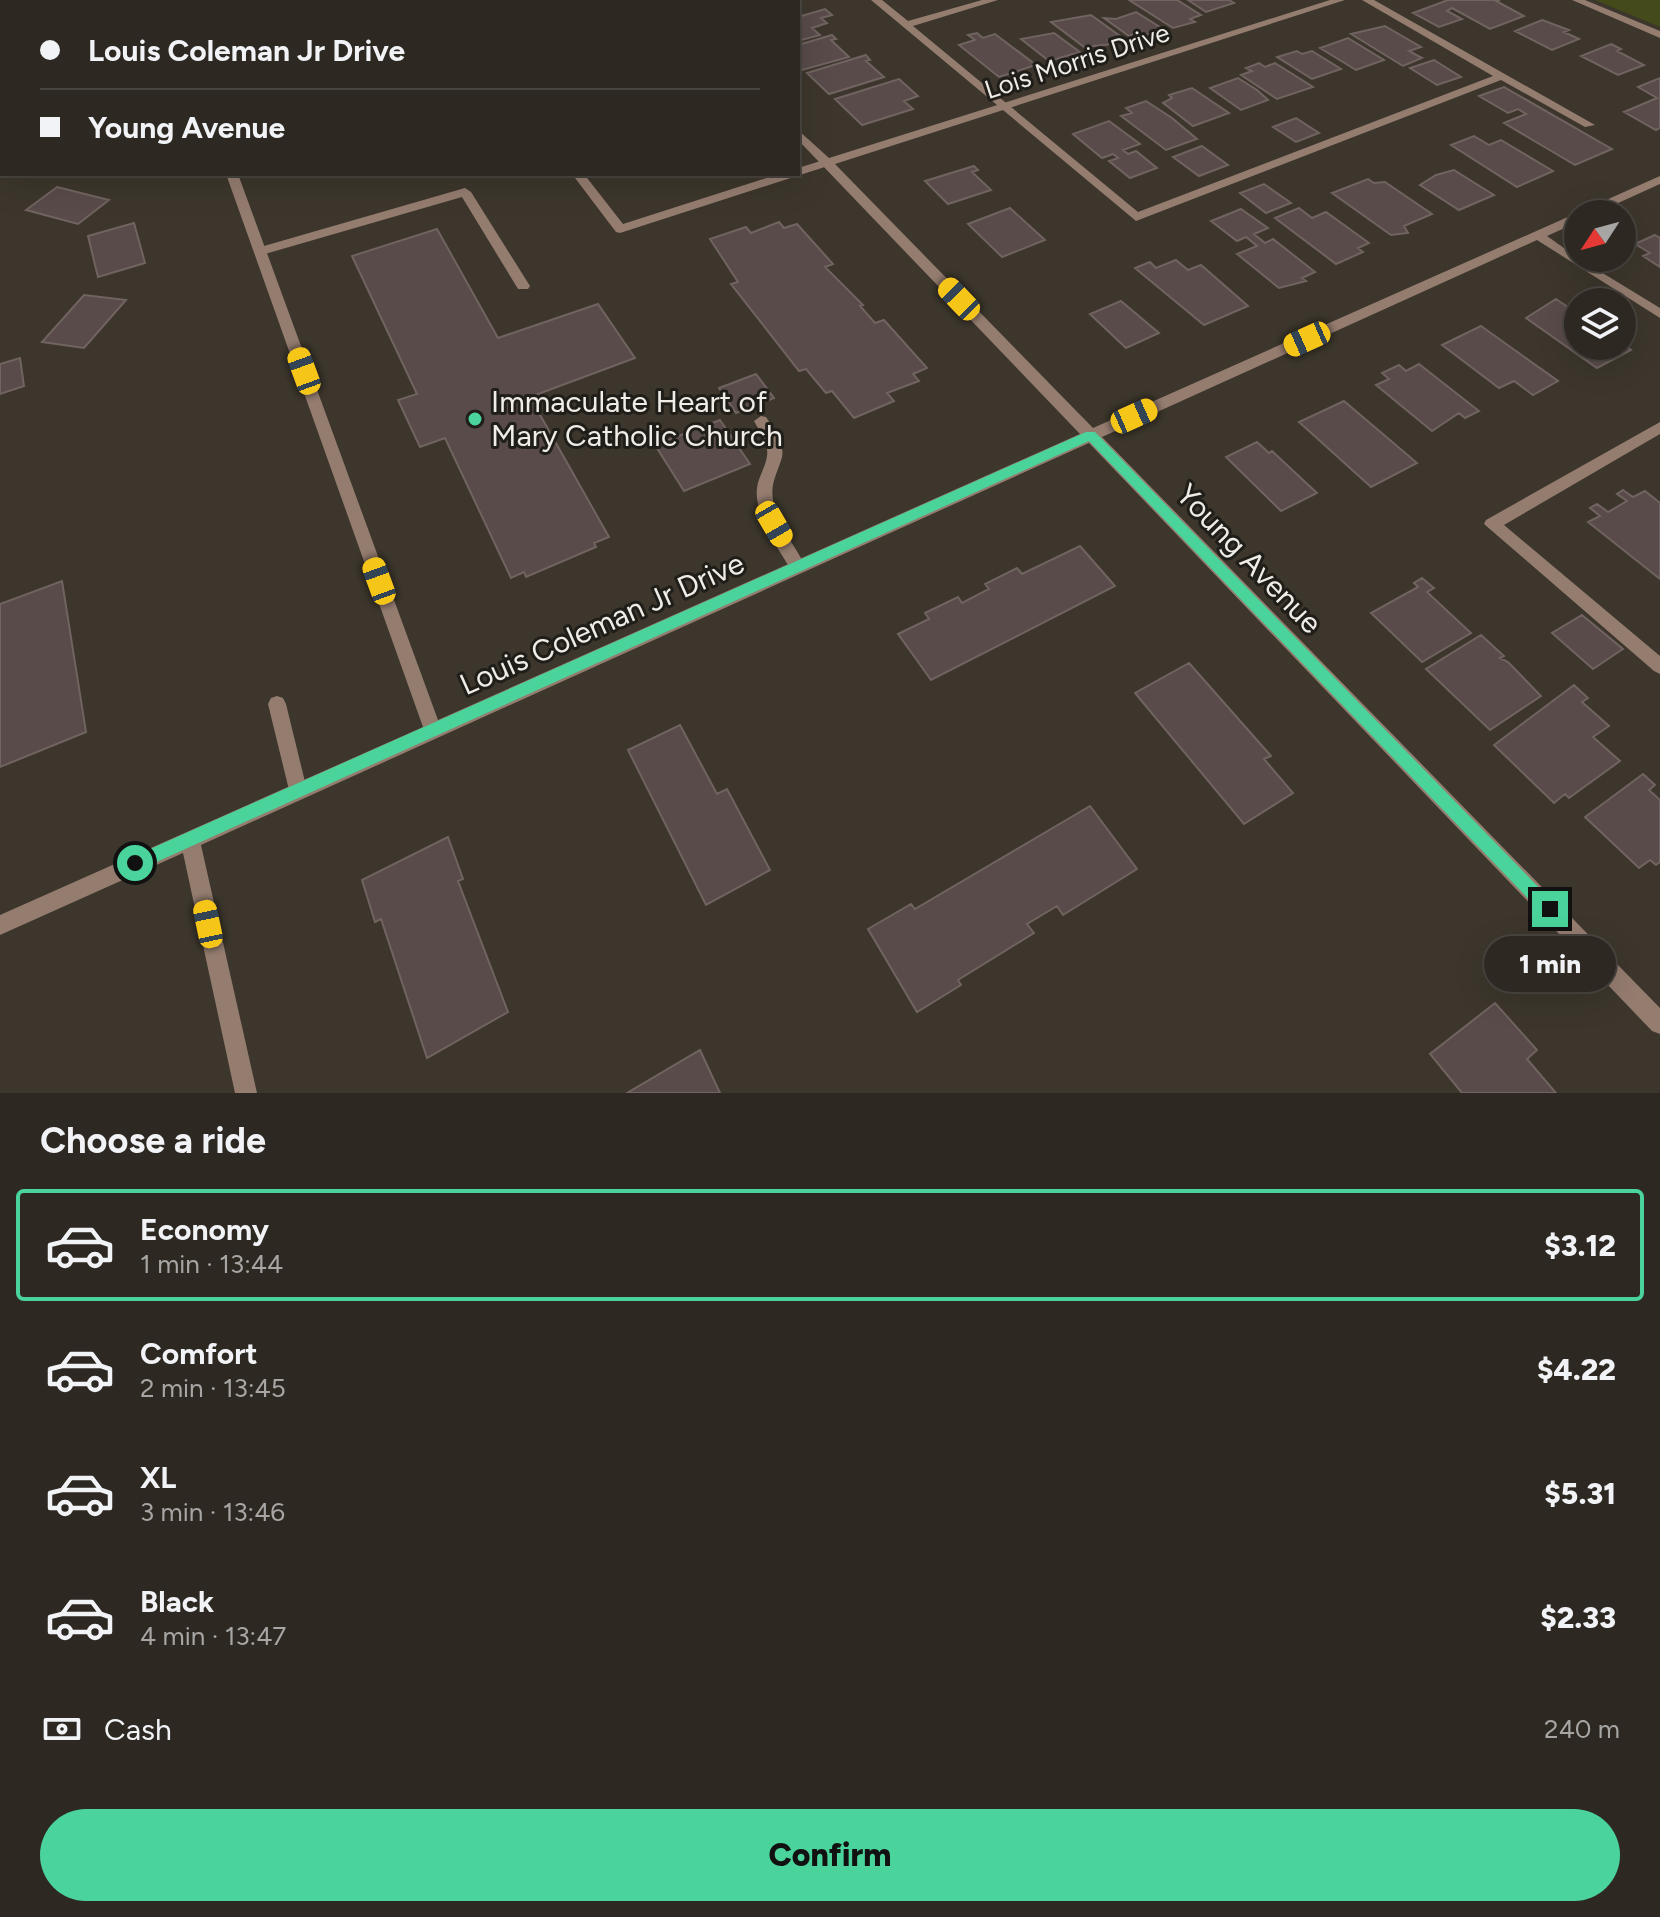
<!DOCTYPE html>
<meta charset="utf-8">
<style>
:root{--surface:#2d2821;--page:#39342e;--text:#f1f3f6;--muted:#a7a6a5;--line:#48443f;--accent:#4ad49c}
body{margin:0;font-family:Figtree,sans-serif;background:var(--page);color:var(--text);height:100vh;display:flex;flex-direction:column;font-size:30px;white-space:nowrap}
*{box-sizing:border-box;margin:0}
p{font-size:26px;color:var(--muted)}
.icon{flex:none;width:44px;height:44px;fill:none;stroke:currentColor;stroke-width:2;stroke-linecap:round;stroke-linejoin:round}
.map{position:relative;height:1093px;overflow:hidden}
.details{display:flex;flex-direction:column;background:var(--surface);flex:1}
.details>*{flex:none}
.hud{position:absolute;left:0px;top:0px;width:800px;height:176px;box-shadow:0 8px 32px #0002,0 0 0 2px var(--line);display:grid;align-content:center;height:176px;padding:0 40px;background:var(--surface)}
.needle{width:52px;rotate:234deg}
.fabs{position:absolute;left:1564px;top:200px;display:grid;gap:16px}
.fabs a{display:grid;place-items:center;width:72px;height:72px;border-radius:50%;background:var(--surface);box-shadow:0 8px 32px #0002,0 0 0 2px var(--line);font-size:40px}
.end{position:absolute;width:36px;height:36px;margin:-18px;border:10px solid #4ad49c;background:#111;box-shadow:0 0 0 4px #111}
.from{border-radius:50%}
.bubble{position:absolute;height:56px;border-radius:28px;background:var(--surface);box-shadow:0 8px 32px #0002,0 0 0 2px var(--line);font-size:26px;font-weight:800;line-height:56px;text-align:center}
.car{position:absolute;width:24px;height:48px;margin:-24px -12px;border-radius:10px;box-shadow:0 0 6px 2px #0007;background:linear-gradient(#f5c518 24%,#345 0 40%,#f5c518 0 76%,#345 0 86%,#f5c518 0)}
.hud b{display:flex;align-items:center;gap:28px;height:76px;font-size:30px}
.hud b+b{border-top:2px solid var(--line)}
.hud i{width:20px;height:20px;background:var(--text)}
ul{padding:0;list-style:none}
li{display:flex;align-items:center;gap:24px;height:112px;margin:0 16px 12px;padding:0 24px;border:4px solid transparent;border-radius:8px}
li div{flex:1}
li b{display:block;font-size:30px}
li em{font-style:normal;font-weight:800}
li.current{border-color:var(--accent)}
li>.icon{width:72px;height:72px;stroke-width:1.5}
h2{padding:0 40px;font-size:36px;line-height:96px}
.pay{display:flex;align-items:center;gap:20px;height:88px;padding:0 40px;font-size:30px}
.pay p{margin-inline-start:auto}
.action{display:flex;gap:16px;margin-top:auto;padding:16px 40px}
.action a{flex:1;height:92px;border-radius:48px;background:var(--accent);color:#111;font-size:32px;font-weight:800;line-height:92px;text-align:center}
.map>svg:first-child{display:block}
</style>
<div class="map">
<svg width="1660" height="1093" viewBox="0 0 1660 1093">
<rect width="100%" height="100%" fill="#3c362c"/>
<!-- green -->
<path fill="#444a1a" d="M1595 0H1660V27Z"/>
<!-- building -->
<path fill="#584b49" stroke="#706360" stroke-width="2" d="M443 0H573L435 2Z
M1129 0H1177L1201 15 1190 19 1195 22 1173 28Z
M1188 0H1229L1234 3 1206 12Z
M1448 0H1500L1496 1 1524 16 1490 29 1452 8 1447 11 1462 19 1439 27 1413 13Z
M825 9 832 15 821 18 827 23 812 28 820 35 798 41V17Z
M1136 12 1163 29 1143 36 1138 32 1129 36 1104 18 1116 19Z
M1091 15 1120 36 1108 40 1114 44 1084 47 1051 22Z
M1542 20 1569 30 1564 32 1579 39 1552 50 1515 31Z
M1385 26 1421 47 1409 51 1422 58 1403 66 1351 34Z
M977 33 983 38 995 34 1036 65 999 77 959 45 975 40 968 35Z
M1054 33 1080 52 1049 61 1021 39Z
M832 35 836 39 831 40 849 57 802 70 798 67V45Z
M1348 38 1384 60 1356 70 1320 48Z
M1611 44 1621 49 1617 51 1644 65 1618 75 1581 56Z
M1297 51 1302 54 1312 51 1341 69 1312 79 1277 57Z
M866 55 870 60 866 61 884 77 829 94 807 73Z
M1434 60 1461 77 1437 85 1410 68Z
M1259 63 1265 67 1275 63 1313 87 1277 99 1241 75 1252 71 1246 68Z
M1238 78 1257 90 1268 100 1241 110 1210 88Z
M1660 78V128L1656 130 1624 112 1657 98 1638 87Z
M899 79 918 96 904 101 913 109 862 125 835 99Z
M1504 87 1612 149 1575 165 1504 123 1526 114 1518 109 1508 113 1479 96Z
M1192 88 1229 113 1193 126 1163 103 1172 98 1169 95Z
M1146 101 1172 118 1197 139 1166 150 1121 116 1132 113 1126 108Z
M1296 118 1319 133 1296 142 1273 127Z
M1109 121 1140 144 1123 150 1128 154 1136 151 1157 168 1130 178 1109 161 1118 158 1113 154 1102 158 1073 134Z
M1474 136 1489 145 1501 140 1553 171 1517 187 1451 145Z
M1202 146 1228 165 1199 176 1173 157Z
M974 166 978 170 972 172 991 190 948 204 925 181Z
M1454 170 1494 195 1459 210 1420 185 1436 175Z
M1368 179 1374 183 1385 182 1432 214 1404 226 1408 233 1391 235 1332 193Z
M1264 184 1291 203 1266 213 1240 193Z
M57 187 109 200 78 224 26 210Z
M1010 208 1045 240 1002 257 968 224Z
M1299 208 1312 218 1326 212 1369 243 1358 248 1363 252 1336 264 1275 218Z
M1241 209 1268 228 1254 234 1265 243 1273 239 1315 272 1302 278 1306 281 1279 288 1237 254 1257 246 1246 237 1237 241 1211 221Z
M779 222 784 228 797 224 833 264 825 267 863 305 860 306 875 323 884 320 927 368 913 374 919 381 887 393 894 401 854 418 832 391 826 393 806 369 799 371 731 284 738 282 710 239 746 227 751 233Z
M134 223 145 263 98 277 88 236Z
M437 229 498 338 598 304 635 358 530 397 609 537 594 543 596 547 526 577 524 572 511 578 445 438 420 447 398 400 417 394 352 256Z
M1655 235 1660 238V267L1643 256 1650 253 1635 244Z
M1176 260 1188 270 1201 265 1248 306 1204 325 1135 268 1150 262 1156 268Z
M84 295 126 300 84 348 42 342Z
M1556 299 1578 314V346L1622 344 1631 350 1597 368 1526 318Z
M1121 301 1159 333 1126 348 1090 314Z
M1481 326 1558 381 1533 395 1514 381 1499 388 1442 345Z
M20 358 24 386 0 394V364Z
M1419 364 1479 411 1465 418 1459 413 1432 431 1376 385 1389 379 1382 373 1399 365 1406 371Z
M756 374 774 398 736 413 719 388Z
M1344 401 1417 463 1371 487 1299 422Z
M720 420 750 464 684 491 655 445Z
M1257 442 1269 453 1272 451 1317 493 1281 511 1226 457Z
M1623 490 1633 497 1645 491 1660 503V579L1588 522 1600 516 1590 508 1597 504 1608 512 1627 501 1617 494Z
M1080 546 1115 586 931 680 898 634 929 619 925 613 958 597 962 603 989 589 985 584 1017 568 1022 574Z
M1422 578 1434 588 1427 592 1471 633 1422 662 1371 613 1418 587 1414 583Z
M62 581 86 732 0 767V604Z
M1582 615 1623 649 1593 669 1552 633Z
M1481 635 1504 656 1500 658 1508 662 1541 696 1490 730 1426 669Z
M1189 663 1271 756 1264 759 1293 793 1244 824 1135 693Z
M1574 685 1588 698 1582 702 1609 726 1593 737 1620 761 1569 798 1565 794 1554 803 1494 745Z
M680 725 717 794 727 789 770 870 706 905 628 750Z
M1643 774 1655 785 1649 790 1660 800V862L1656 865 1650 860 1639 868 1585 817Z
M1090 806 1137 869 1063 915 1057 906 1027 924 1034 933 958 980 961 985 917 1012 868 929 911 904 915 909Z
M448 837 463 879 458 881 508 1012 427 1058 381 919 375 922 362 880Z
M1495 1003 1537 1050 1527 1059 1556 1093H1462L1430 1054Z
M700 1050 720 1093H627Z"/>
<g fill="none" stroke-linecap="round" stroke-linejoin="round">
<!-- service -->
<path fill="#947c6f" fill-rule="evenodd" d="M871 0H882L908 21 982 0H998L913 26 1138 212 1493 76 1362 0H1374L1595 125 1585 127 1501 80 1136 221Z
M827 159 831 161V165L620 233 616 232 572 174H584L623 224 779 174H798V168Z
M465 188 471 192 530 286 528 289H518L462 197 265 254 261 255 255 251 257 248Z
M761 416 766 417C773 428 785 443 782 457 778 472 770 483 773 500 776 524 795 545 806 567L804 572H792C779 549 760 524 757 498 755 479 765 471 767 456 769 443 759 431 754 421Z
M1660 422V434L1504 525 1660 656V674L1654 671 1484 524 1486 520Z
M277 696 283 698 286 704 307 790 305 796 298 799 291 796 289 790 268 704 271 698Z"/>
<!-- minor -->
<path fill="#947c6f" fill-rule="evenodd" d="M663 0H673L674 2H664Z
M1330 0H1345L835 164 1093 428 1660 176V184L1594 214H1578V222L1547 236 1578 258 1660 308V318L1537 240 1102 437 1660 1008V1034L1652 1031 1089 443 201 845 257 1093H235L183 853 0 935V915L423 727 226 174H238L438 720 1080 434 798 140V130L829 158Z
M1572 0H1585L1660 31V38Z"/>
</g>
<!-- route -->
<path fill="#4ad49c" d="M1086 432H1095L1555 904V915H1544L1089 441 141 869H130V858Z"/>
<!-- markers -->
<circle fill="#4ad49c" stroke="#201e19" stroke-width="3" cx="475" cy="419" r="8"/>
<g text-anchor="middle" stroke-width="6" stroke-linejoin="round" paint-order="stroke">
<!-- far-street labels -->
<g font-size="26" fill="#f0ece6" stroke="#201e19">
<text transform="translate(1077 61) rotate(-18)" y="9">Lois Morris Drive</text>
</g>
<!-- poi labels -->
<g font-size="30" fill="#f0ece6" stroke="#201e19" text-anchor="start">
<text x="491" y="412">Immaculate Heart of<tspan x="491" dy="34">Mary Catholic Church</tspan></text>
</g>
<!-- street labels -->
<g font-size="30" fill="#f0ece6" stroke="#201e19">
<text transform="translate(1249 559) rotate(46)" y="10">Young Avenue</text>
<text transform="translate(602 624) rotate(-24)" y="10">Louis Coleman Jr Drive</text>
</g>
</g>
</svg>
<div class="fabs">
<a><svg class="needle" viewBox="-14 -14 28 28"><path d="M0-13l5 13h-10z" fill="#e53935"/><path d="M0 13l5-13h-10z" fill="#a7a6a5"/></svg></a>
<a><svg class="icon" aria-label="layers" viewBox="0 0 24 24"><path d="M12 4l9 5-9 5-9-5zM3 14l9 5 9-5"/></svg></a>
</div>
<i class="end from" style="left:135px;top:863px"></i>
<i class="end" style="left:1550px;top:909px"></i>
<div class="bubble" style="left:1484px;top:936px;width:132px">1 min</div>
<i class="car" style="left:959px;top:299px;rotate:316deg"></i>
<i class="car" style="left:1307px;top:339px;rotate:246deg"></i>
<i class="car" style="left:304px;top:371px;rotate:340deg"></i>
<i class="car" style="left:1134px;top:416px;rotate:66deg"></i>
<i class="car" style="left:774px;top:524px;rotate:150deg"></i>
<i class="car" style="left:379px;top:581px;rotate:340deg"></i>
<i class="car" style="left:208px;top:924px;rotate:348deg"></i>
<div class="hud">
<b><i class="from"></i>Louis Coleman Jr Drive</b>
<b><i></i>Young Avenue</b>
</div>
</div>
<section class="details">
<h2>Choose a ride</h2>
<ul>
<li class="current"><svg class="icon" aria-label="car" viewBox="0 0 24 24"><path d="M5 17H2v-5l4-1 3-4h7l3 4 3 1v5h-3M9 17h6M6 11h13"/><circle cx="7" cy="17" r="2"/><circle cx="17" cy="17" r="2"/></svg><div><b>Economy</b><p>1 min · 13:44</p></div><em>$3.12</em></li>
<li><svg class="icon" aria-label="car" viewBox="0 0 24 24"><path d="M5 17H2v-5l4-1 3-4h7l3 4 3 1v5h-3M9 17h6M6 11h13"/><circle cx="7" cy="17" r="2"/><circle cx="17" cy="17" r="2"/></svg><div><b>Comfort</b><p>2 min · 13:45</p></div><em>$4.22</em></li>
<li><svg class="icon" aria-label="car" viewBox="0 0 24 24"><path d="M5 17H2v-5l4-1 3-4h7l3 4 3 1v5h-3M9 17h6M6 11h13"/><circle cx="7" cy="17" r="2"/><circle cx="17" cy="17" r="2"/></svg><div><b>XL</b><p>3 min · 13:46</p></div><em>$5.31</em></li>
<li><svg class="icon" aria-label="car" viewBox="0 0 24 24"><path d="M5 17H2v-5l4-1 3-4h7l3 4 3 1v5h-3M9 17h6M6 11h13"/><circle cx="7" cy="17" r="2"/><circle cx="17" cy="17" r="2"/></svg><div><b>Black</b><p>4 min · 13:47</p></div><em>$2.33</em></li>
</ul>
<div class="pay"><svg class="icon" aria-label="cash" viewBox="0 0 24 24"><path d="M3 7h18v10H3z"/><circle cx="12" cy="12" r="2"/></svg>Cash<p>240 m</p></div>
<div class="action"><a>Confirm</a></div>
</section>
